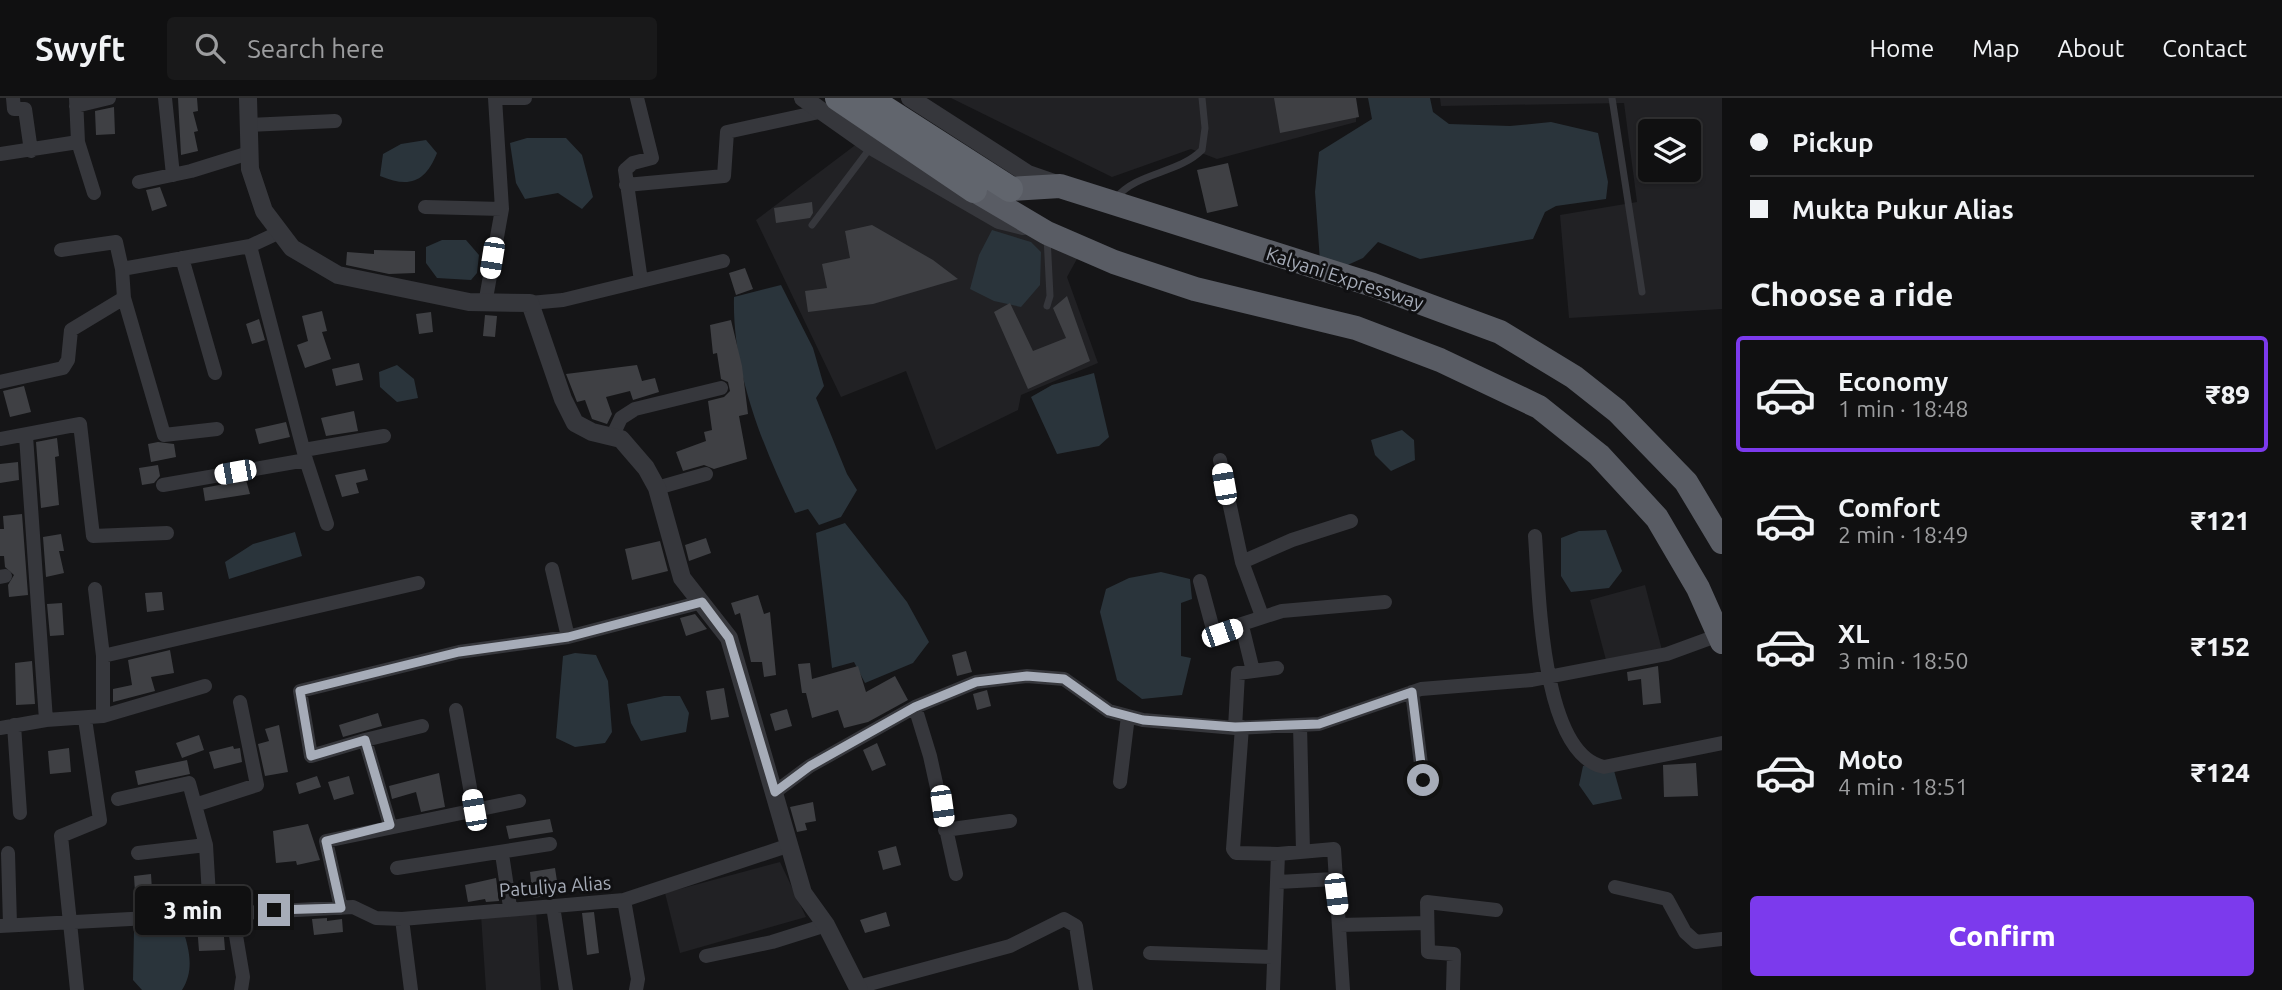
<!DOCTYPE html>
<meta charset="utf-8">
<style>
:root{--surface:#101011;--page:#19191a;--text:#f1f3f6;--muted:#9c9d9f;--line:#303031;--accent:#7c3aed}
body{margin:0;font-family:Ubuntu,sans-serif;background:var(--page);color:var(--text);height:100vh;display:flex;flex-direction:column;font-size:26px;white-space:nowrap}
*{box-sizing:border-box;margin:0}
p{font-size:23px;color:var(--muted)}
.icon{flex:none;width:38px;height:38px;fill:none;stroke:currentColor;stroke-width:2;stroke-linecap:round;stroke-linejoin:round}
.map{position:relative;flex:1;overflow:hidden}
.drawer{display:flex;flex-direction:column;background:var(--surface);width:560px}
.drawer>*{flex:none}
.hud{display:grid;align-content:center;height:154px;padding:0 28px;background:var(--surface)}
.fabs{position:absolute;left:1638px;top:21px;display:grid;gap:14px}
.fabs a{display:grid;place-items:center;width:63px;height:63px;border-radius:7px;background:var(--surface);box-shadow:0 2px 5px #0004,0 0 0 2px var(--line);font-size:35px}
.end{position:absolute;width:32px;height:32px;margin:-16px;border:9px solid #a6acb8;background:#111;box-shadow:0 0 0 4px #111}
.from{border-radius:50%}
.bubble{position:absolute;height:49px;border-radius:7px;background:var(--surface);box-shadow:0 2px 5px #0004,0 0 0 2px var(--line);font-size:23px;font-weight:800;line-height:49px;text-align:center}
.car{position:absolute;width:21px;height:42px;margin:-21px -10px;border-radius:9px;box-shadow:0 0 5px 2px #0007;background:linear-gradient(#fff 24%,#345 0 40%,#fff 0 76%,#345 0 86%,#fff 0)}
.hud b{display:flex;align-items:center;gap:24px;height:66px;font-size:26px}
.hud b+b{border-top:2px solid var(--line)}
.hud i{width:18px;height:18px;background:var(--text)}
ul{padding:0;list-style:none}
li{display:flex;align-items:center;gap:21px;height:116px;margin:0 14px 10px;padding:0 14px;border:4px solid transparent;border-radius:7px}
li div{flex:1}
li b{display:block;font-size:26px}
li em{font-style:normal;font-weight:800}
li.selected{border-color:var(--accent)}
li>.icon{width:63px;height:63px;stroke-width:1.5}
h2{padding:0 28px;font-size:32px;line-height:84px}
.primary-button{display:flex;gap:14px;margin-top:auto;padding:14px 28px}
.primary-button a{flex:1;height:80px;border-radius:7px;background:var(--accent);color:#fff;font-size:28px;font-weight:800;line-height:80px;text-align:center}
header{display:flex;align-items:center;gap:42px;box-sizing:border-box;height:98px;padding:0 35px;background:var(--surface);border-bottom:2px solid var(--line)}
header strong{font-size:33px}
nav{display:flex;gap:38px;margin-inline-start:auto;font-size:24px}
.search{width:490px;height:63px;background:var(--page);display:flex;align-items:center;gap:18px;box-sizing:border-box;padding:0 24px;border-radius:7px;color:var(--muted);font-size:26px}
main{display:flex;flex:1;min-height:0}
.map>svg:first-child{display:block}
</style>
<header>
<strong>Swyft</strong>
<div class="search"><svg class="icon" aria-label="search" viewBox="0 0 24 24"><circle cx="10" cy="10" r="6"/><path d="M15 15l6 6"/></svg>Search here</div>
<nav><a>Home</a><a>Map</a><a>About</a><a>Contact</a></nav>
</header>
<main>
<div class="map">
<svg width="1722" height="892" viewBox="0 0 1722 892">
<rect width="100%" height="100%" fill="#151517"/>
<!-- built -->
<path fill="#212124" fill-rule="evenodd" d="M951 0H1356V24L1217 61 1191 51 1112 79Z
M1440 0H1722V211L1569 220 1560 117 1637 104 1624 5 1441 8ZM1650 33H1689V72H1650Z
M866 39 1083 150 1067 179 1098 265 1021 297 1018 312 936 352 906 273 841 299 756 122Z
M1645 487 1662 552 1606 562 1590 502Z
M780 764 806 819 680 855 665 795Z
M536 811 541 892H486L481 817Z"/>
<!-- water -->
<path fill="#2a343b" d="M1368 0H1430L1433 14 1449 26 1510 28 1551 24 1598 35 1608 84 1606 101 1556 108 1545 114 1533 141 1420 161 1378 144 1363 160 1341 170 1320 163 1315 94 1319 54 1372 21Z
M527 40H566L582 57 593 99 582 111 558 95 525 101 516 85 510 45Z
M426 42 437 55C425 85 409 90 380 78L383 56 401 46Z
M992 132 1031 144 1041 154 1040 187 1021 209 994 203 970 191 979 157Z
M442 142H466L479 157 477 175 471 182 437 180 426 165V149Z
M781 187 813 250 824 288 816 300 847 376 857 392 841 419 819 427 808 411 795 415C763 349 732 274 734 199Z
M397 267 414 281 418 300 397 304 380 289 379 274Z
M1094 275 1109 339 1099 348 1057 356 1031 299 1052 287Z
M1402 332 1414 342 1415 362 1391 373 1375 357 1371 342Z
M845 425 907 504 929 544 913 565 865 585 854 564 832 570 816 435Z
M1606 432 1622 473 1609 490 1571 494 1561 478V440L1579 433Z
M295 434 302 458 229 481 225 464 253 446Z
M1161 474 1190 481 1192 501 1181 505V558L1191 560 1182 597 1142 601 1117 582 1100 514 1106 491 1129 480Z
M575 555 596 557 608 583 612 634 605 645 575 649 556 640 563 558Z
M664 598H680L689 615 686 634 641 643 631 625 627 606Z
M1611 662 1622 701 1593 707 1579 687 1583 668Z
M182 829C189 850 195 872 182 892H142L133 882 134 833Z"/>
<!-- building -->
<path fill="#3f4044" d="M178 0H197L198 13 193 14 198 33 194 34 198 53 181 57Z
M1274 0H1356L1359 19 1280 35Z
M114 9 115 36 96 37 95 13Z
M1228 65 1238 108 1207 115 1197 72Z
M160 89 167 108 152 113 146 92Z
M812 104 813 115 810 120 776 125 774 110Z
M872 127 933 162 958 181 873 206 808 214 805 193 827 190 822 166 850 160 845 133Z
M374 152 415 153V175L389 176 346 167 347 154 374 156Z
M745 170 753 191 736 197 729 175Z
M1067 198 1090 263 1028 291 994 214 1010 205 1033 253 1066 240 1053 210Z
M322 213 327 233 322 234 331 261 305 270 297 247 308 243 302 218Z
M431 214 433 234 419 236 416 216Z
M485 217 497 218 495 239 483 238Z
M259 221 265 242 252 246 246 226Z
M731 222 742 268 748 316 739 318 747 361 714 371 704 367 683 373 676 354 706 343 704 334 712 332 708 303 724 299 730 293 728 284 721 281 717 255 713 256 710 227Z
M359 265 363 282 336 288 332 271Z
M637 267 642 283 655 280 659 294 633 302 630 293 606 299 612 316 607 326 592 321 585 302 577 304 566 276Z
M24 288 31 314 10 319 3 293Z
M354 313 358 333 326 338 321 320Z
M286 324 290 339 259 346 255 331Z
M57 340 59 358 55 359 59 407 41 410 36 344Z
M158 344 174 346 176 359 151 364 148 346Z
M18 364 19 382 0 385V366Z
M158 367 160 378 154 385 142 387 139 370Z
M365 371 368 382 356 385 359 395 342 399 335 377Z
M246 382 250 396 205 403 203 390Z
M22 416 28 497 9 499 8 487 14 477 5 469 4 458H0V431H4L3 418Z
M61 436 64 453H59L64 475 46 479 43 439Z
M706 440 711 455 689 463 685 447Z
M660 443 668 473 632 482 625 451Z
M162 494 164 512 147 514 145 495Z
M758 497 764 516 770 514 776 577 764 579 762 564H751L740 515 735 517 731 505Z
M62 505 64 537 50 538 47 506Z
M695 516 707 531 686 538 680 520Z
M170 552 174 575 151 579 155 593 113 604V591L132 587 128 562Z
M966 553 972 574 957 578 952 557Z
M32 563 35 606 16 607 15 565Z
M810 565 812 581 858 568 866 594 895 578 908 602 868 624 844 630 838 612 812 620 806 595H802L798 566Z
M1658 568 1661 605 1643 607 1641 581 1628 583 1627 574Z
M724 590 729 619 711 622 706 593Z
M987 592 991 608 977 612 973 596Z
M787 611 792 628 775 633 770 616Z
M378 615 382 628 343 639 339 627Z
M279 627 288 674 265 678 258 646 269 643 265 631Z
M199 637 204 652 182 660 176 645Z
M877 645 886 667 872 673 863 652Z
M233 648 234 651 240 650 242 664 214 671 209 654Z
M69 650 71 674 50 676 48 653Z
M187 662 190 676 138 687 135 673Z
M1696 665 1698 698 1664 699 1663 667Z
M439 675 445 709 421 714 416 694 392 701 389 688Z
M317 678 321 689 299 696 296 685Z
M349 678 354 696 334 702 328 684Z
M813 704 816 723 805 725 807 732 797 734 790 709Z
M550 721 553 734 509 741 506 728Z
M308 726 320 762 297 767 296 763 276 765 273 733Z
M896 748 901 767 883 772 878 753Z
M555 770 559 796 533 800 530 774Z
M151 776 153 809 136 810 134 778Z
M496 780 499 803 486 804 485 801 468 804 465 787Z
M594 814 599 855 587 857 582 815Z
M886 814 890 828 865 835 860 822Z
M327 820V823L342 821 343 834 314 837 312 821Z
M223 826 225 852 199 853 197 827Z"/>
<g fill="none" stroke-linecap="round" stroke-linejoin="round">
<!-- service -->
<path stroke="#36373c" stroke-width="7" d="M1612 0 1642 194
M1116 100C1137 74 1178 76 1202 52L1205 30 1202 0
M812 127 871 49
M1047 208 1050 198 1047 139"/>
<!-- minor -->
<path stroke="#36373c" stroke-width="14" d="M13 0 14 11H25L31 53
M76 0 78 44 94 95
M165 0 173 77
M501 0H525
M637 0 652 60 633 65 625 72 641 183
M76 8 109 0
M249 27 335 23
M0 56 78 44
M139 84 191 73 249 55
M626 87 724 78 727 34 819 14
M425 109 502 111
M250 148 306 362 327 426
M61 152 116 144 122 171
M182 160 215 275
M124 200 164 337 217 331
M530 205 563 202 723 163
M485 206 502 111 495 0
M0 284 63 270 68 262 71 232 124 200 122 171 250 148 280 134
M612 339 621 320 635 311 721 290
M0 341 80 326 93 438 167 435
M304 352 384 338
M1220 362 1242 464 1262 518
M163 387 306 362
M657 390 706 376
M1535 438C1539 489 1540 656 1604 669L1722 645
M1242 464 1292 442 1351 423
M552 471 568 539
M0 479 5 478
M1200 483 1214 535 1282 513 1385 504
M1242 528 1253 573
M103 558 418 485
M1412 594 1423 682
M915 609 930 658 956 776
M456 612 474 712
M103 618 205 588
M46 622 103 618V558L95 491
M14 627 20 715
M1300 627 1303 753
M1242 629 1233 751 1236 755 1278 756
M0 630 46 622 26 338
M1235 630 1238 575 1277 570
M365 642 422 628
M1120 684 1128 618
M775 694 810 668 915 609 976 584 1027 578 1064 581 1109 613 1143 622 1235 630 1319 626 1421 591 1532 582 1667 556 1719 537
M118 701 189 685 206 747 210 815
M195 707 257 687 240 604
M390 727 365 642 311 658 300 593 459 554 568 539 702 504
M945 732 1010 723
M8 755 10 827
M138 755 206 747
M502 756 510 809
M397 770 550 746
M1278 784 1334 781
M1615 789 1667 801 1685 834 1696 844 1722 841
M624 802 638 881 636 892
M553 808 566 892
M341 810 326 743 519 703
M232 814 243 879 241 892
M402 821 411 892
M1339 827 1427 825
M0 828 353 809 376 820 402 821 624 802 787 748
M1150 855 1274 859
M706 858 772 844 826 827
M858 889 1010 848 1064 821 1076 828 1086 892
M77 892 61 738 100 722 85 621
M1273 892 1278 756 1334 751 1343 892
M1453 892 1454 856 1428 854 1427 804 1496 812"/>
<!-- tertiary -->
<path stroke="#36373c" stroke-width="18" d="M248 0 250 71 264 113 292 150 338 177 469 204 530 205 563 301 575 325 592 334 621 341 646 370 657 390 682 480 729 540 803 795 826 827 859 892
M803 0 871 48 999 122 1023 128
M910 0 1028 76 1054 85"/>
<!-- trunk -->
<path stroke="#595c64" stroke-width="24" d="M1010 91 1060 88 1373 187 1500 234 1574 279 1617 313 1686 384 1722 444
M974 92 1047 135 1114 164 1195 191 1356 230 1440 262 1539 309 1599 357 1657 420 1698 490 1722 544"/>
<!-- motorway -->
<path stroke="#61656d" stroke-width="26" d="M838 0 974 92
M868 0 1010 91"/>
</g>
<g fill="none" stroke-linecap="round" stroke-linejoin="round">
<!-- route -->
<path stroke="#a6acb8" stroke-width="9" d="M274 812 341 810 326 743 390 727 365 642 311 658 300 593 459 554 568 539 702 504 729 540 775 694 810 668 915 609 976 584 1027 578 1064 581 1109 613 1143 622 1235 629 1319 626 1412 594 1423 682"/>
</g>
<g text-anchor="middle" stroke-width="6" stroke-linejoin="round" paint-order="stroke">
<!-- street labels -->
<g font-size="19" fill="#a6acb8" stroke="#101012">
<text transform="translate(1345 180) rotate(18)" y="7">Kalyani Expressway</text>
<text transform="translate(555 788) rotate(-4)" y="7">Patuliya Alias</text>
</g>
</g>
</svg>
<div class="fabs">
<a><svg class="icon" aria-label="layers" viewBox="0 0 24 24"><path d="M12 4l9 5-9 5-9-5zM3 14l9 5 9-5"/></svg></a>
</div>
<i class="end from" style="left:1423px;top:682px"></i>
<i class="end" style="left:274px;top:812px"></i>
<div class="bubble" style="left:135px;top:788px;width:116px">3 min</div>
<i class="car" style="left:492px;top:160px;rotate:189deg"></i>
<i class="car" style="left:235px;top:374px;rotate:260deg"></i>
<i class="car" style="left:1224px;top:386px;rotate:350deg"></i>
<i class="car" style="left:1222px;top:535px;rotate:71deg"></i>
<i class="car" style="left:942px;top:708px;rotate:172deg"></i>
<i class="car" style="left:474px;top:712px;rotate:350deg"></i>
<i class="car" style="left:1336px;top:796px;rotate:173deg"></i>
</div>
<section class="drawer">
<div class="hud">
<b><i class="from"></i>Pickup</b>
<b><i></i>Mukta Pukur Alias</b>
</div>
<h2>Choose a ride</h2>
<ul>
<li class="selected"><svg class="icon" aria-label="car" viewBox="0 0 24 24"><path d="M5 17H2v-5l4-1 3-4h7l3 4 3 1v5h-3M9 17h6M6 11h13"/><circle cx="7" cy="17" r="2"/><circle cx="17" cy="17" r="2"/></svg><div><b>Economy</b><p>1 min · 18:48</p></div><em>₹89</em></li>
<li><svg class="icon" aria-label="car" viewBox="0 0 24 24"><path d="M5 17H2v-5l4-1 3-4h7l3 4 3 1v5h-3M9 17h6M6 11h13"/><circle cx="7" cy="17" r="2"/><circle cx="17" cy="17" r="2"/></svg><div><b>Comfort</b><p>2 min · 18:49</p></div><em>₹121</em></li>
<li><svg class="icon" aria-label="car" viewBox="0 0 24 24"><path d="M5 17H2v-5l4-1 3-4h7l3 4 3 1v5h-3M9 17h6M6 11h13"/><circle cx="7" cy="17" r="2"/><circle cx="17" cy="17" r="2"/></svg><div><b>XL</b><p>3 min · 18:50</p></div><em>₹152</em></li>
<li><svg class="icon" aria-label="car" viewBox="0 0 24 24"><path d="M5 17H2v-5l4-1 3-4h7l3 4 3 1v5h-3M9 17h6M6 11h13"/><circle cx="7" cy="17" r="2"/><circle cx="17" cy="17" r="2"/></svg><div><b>Moto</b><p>4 min · 18:51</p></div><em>₹124</em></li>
</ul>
<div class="primary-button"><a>Confirm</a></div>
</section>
</main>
